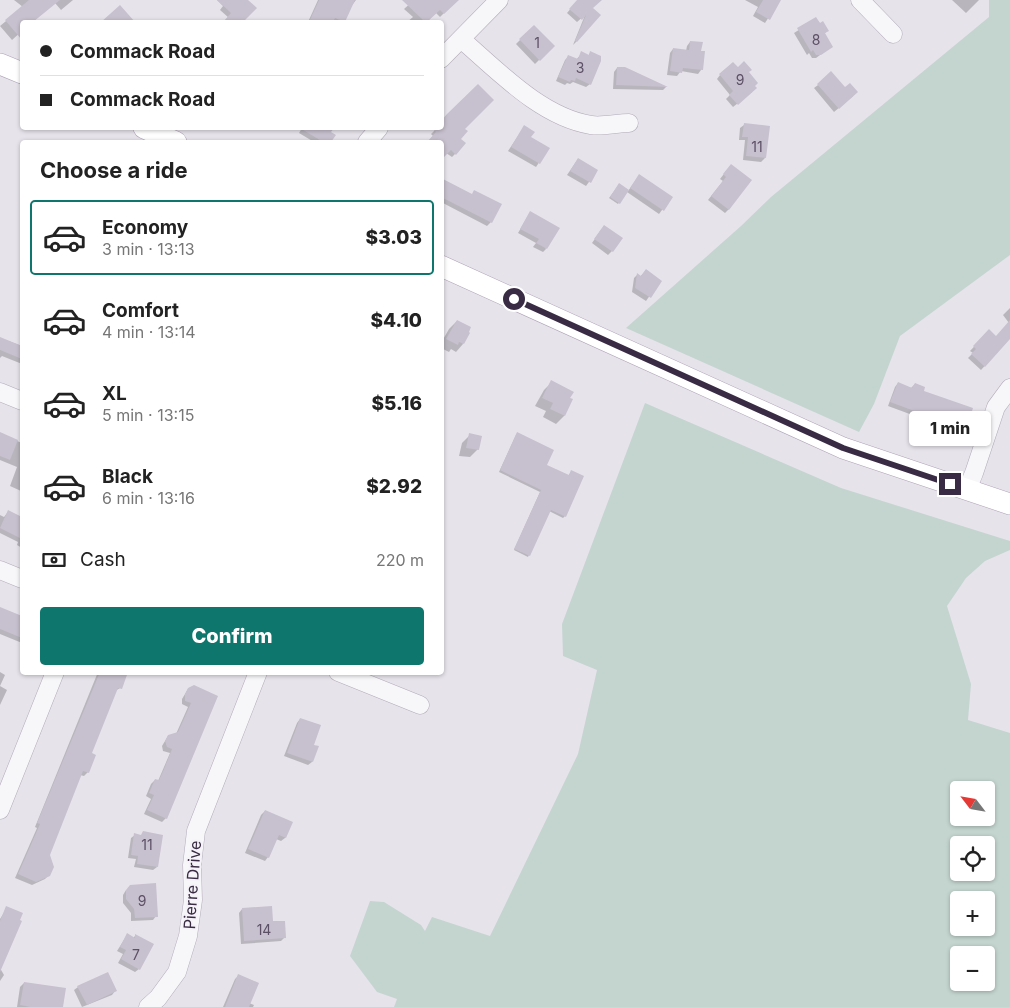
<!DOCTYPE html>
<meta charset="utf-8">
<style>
:root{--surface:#fff;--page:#f2f2f2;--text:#222;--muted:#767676;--line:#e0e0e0;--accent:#0f766e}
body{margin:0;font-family:Inter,sans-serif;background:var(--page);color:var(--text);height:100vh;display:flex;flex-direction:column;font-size:19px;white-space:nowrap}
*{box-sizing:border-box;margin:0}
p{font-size:16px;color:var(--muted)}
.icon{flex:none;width:28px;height:28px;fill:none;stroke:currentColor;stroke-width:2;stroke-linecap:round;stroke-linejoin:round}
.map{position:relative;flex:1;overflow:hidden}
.side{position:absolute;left:20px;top:140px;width:424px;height:535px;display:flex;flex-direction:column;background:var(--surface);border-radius:5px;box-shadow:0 1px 4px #0004}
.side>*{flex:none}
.guide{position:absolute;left:20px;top:20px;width:424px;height:110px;border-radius:5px;box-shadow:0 1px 4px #0004;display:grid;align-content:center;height:110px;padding:0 20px;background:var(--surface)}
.needle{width:32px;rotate:301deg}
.buttons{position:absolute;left:950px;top:781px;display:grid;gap:10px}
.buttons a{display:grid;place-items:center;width:45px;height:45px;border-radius:5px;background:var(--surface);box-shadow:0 1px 4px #0004;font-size:25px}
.end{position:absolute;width:22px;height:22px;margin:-11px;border:6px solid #382b43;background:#fff;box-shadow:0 0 0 2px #fff}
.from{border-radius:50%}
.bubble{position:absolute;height:35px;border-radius:5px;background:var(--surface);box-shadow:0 1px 4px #0004;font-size:16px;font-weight:800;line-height:35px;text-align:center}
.guide b{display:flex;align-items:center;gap:18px;height:48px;font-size:19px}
.guide b+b{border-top:1px solid var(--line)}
.guide i{width:12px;height:12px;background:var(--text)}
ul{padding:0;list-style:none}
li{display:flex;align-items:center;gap:15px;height:75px;margin:0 10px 8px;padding:0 10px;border:2px solid transparent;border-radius:5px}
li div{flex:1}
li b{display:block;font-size:19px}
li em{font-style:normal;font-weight:800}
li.selected{border-color:var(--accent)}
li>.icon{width:45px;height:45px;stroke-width:1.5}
h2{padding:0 20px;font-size:22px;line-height:60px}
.pay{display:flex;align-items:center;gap:12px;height:55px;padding:0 20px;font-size:19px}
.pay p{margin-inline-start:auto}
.cta{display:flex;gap:10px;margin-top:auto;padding:10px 20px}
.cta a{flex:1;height:58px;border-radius:5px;background:var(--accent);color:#fff;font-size:20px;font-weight:800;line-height:58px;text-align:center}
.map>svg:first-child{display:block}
</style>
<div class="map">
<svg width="1010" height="1007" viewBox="0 0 1010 1007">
<rect width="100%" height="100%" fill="#e7e3eb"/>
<!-- green -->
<path fill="#c4d5cf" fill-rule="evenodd" d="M989 0H1010V255L900 336 874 404 859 432 626 328 741 226 771 197 989 17Z
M645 403 841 488 1010 541V550L985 561 966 578 947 606 971 684 968 720 1010 733V1007H394L397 999 377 992 350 956 370 901 384 902 421 925 425 931 432 917 490 936 578 754 597 670 563 656 562 624ZM959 790H986V818H959ZM959 845H986V872H959ZM959 900H986V928H959ZM959 955H986V982H959Z"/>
<!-- shadow -->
<path fill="#0003" d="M14 0H73L61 10 55 3 32 22H22V31L12 40 0 26 23 7Z
M217 0H246L255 8 241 22H224L229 18 220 10 223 6Z
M318 0H356L350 8 343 22H308Z
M414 0H447L452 5 440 17 436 13 426 22H407L413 17 404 9Z
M578 0H601L587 11 589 13 576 42 573 45 585 15 577 22 567 13Z
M745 0H780L765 23 753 16 758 7Z
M952 0H979L966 13Z
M120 7 133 22H103Z
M816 19 827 31 824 34 831 47 816 58H812L809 53 807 55 794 33Z
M534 26 553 46 535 64 516 44Z
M690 42 700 52H704L701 70 698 74 681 71 677 76 667 75 670 53 673 49 686 51 687 46Z
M582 53 588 56 590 53V84L586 87 573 82 570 84 567 83 565 85 556 81 565 60 569 56 576 60Z
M617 68H625L666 87 663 90 613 89 614 72Z
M737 69 748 72 752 92 733 107 726 99 730 95 717 79 720 75Z
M818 85 845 89 853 96 834 112 814 88Z
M744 125 768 127 765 158 761 162 743 160 745 140H739L740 128Z
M524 127 530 138 548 149 536 167 508 151Z
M302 128H332L329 132 334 135 330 142H314L299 133Z
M437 128 464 129 455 154 452 157 446 153 441 142H428L433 136 431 134Z
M578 159 597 171 586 186 567 175Z
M727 170 729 209 725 213 708 200 723 181 720 179Z
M639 176 671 198 659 214 627 192 618 204 609 198 618 186 628 191Z
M441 179 491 222 487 226 441 202Z
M530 213 546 249 543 252 533 247 536 243 518 233Z
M601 230 612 251 608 255 592 243Z
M646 270 660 281 646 301 632 292 634 278 637 275 640 277Z
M1010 308V338L981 370 968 358 973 353 970 351 989 331 996 337 1009 323 1003 315Z
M457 321 463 344 456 352 451 349 449 352 441 348V343L449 329Z
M0 338 22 346V345V364L2 356 0 358Z
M552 382 571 400 564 416 556 424 543 417 546 411 535 406 544 390Z
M898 383 911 388 915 384 964 429 961 433 888 406 895 387Z
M0 434 22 443V489L21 491 10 486 17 467 0 460Z
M470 435 478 449 470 457 459 456 462 443Z
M516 435 545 466 568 476 571 472 583 477 565 516 563 518 549 511 528 557 514 550 540 492 499 472Z
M8 512 22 518V548L17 545 18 542 0 533V515L4 517Z
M0 608 22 617V643L0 634Z
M0 672 5 675 0 686Z
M98 672H123L120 688 115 691 90 754 88 772 84 776 80 775 48 855 49 875 45 879 32 885 15 878 37 828 35 827Z
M0 686 7 690 0 705Z
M188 689 216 696 166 818 162 822 144 814 151 799 146 796 151 784 155 780 158 781 170 753 163 751 162 746 168 736 176 734 188 707 182 704V699Z
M300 719 313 745 312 762 308 765 284 756 297 723Z
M265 811 291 822 285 838 281 841 276 839 268 857 265 861 245 853 261 815Z
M135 835 141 836 157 867 153 870 134 867 136 859 128 858 131 838Z
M126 890 156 916 153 920 131 921V913L123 903V895Z
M7 908 0 968 4 975 0 981V919Z
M242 909 272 923 285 937 281 941 241 944 239 913Z
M127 935 133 938 135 936 139 969 135 972 118 963 123 954 117 951Z
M238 976 249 1003 254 1005 253 1007H223L235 979Z
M24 983 61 1007H17L20 987Z
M78 987 115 991 112 995 82 1007 74 990Z"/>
<!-- building -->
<path fill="#c7c0ce" d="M29 0H60L33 22H22V40L5 20Z
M217 0H248L257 8 243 22H223L231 13Z
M319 0H355L345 22 335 18 333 22H309Z
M402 0H459L444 14 440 10 427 22H425Z
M577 0H602L593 8 601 15 577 42 575 41 586 15 582 20 569 9Z
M763 0H781L770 20 756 12Z
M120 5 135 22H101Z
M816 17 820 23 823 21 829 31 825 33 833 47 821 55H816L813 50 811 52 797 28Z
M534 25 555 46 540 61 519 39Z
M690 41 703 42 701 51H705L703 70 683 68 682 73 670 71 673 48 689 50Z
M581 51 589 55 590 51 601 56V61L591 85 576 78 575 81 571 80 570 82 558 77 568 55 578 59Z
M744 61 752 70 749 72 758 83 755 86 757 88 738 105 729 95 733 91 719 74 733 62 738 67Z
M617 67H625L668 87 616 85Z
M831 71 845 87 850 83 858 92 839 109 817 84Z
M478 84 494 100 465 129 468 131 461 139 466 143 456 155 451 150 441 160V142H427L436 132 434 130 436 128H441V121L447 114Z
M744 123 770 126 766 158 746 156 748 137H742Z
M524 125 535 132 531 137 550 148 540 164 511 147Z
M300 128H334L331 132 336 135 331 142H323Z
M578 158 598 170 591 183 570 171Z
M731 164 752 180 729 210 711 196 726 177 723 174Z
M639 174 673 197 664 211 630 188Z
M441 178 472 194 474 190 502 204 492 223 441 197Z
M619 183 629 190 620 204 610 197Z
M530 211 560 228 547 249 536 243 539 239 520 229Z
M604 225 623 238 613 252 594 239Z
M646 269 662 281 651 298 635 288 637 273 641 276Z
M457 320 471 327 469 332 470 333 464 344 459 342 458 345 446 339Z
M1010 320V339L985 367 971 354 976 349 973 346 989 329 996 336Z
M0 337 22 346V359L0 350Z
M551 380 574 392 570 398 573 399 565 416 550 409 553 403 542 398Z
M898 382 912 388 915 383 925 387 924 391 973 408 966 430 890 402Z
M0 432 18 440 10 460 0 456Z
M517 432 554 450 547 465 569 475 571 470 584 476 566 517 551 510 530 556 514 549 541 490 500 470Z
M469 433 482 436 479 450 466 448Z
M8 510 22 517V539L0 528Z
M0 607 22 616V638L0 629Z
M100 672H128L122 689 118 688 92 753 96 755 89 773 83 771 50 855 54 867 50 876 36 882 18 874 40 824 37 823Z
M194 685 218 696 167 819 147 810 154 795 149 793 155 779 159 780 164 769 172 749 167 747 165 741 168 735 178 732 191 703 185 701V694L188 688Z
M300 718 321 725 314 745 319 746 313 762 287 753Z
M265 810 293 822 286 838 279 835 269 858 248 849Z
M143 831 163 835 158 867 137 864 138 856 131 855 134 833 141 835Z
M156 883 158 917 135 918 134 909 126 899V890L130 885Z
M6 906 23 913 20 920 22 921 0 972V921Z
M272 906 273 921H285L286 938 244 941 242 908Z
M127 933 135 938V934L154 944 140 970 121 959 126 950 120 947Z
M108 972 117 991 87 1005 77 986Z
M238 974 259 983 249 1007H225Z
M24 982 66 988 63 1007H30L20 1005Z"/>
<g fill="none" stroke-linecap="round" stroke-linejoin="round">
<defs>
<path id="minor" d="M860 0 893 34
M461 39C497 70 541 117 591 125 602 127 617 123 629 123
M441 59 499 0
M367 142 379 128
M0 392 22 401
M967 490 974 473 996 407 1010 388
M0 570 22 579
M338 672 420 705
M0 810 55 672
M148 1007 158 998 177 972 188 936 193 900 192 865 196 831 258 672"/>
<path id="major" d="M0 64 22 73
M144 128 176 142
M441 266 843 448 1010 504"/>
</defs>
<!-- minor casing -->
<use href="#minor" stroke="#b2acb9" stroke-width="19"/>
<!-- major casing -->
<use href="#major" stroke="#ada2b6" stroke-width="22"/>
<!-- minor -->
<use href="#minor" stroke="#f7f6f9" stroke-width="18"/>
<!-- major -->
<use href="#major" stroke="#fff" stroke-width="21"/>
</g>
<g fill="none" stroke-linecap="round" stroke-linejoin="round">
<!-- route -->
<path stroke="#382b43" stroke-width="6" d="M514 299 843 448 950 484"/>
</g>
<g text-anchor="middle" stroke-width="4" stroke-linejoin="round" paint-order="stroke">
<!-- number labels -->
<g font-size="14" fill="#5c5066">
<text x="816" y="45">8</text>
<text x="537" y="48">1</text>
<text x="580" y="73">3</text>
<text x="740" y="85">9</text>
<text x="757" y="152">11</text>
<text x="147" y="850">11</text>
<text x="142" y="906">9</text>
<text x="264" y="935">14</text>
<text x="136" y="960">7</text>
</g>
<!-- street labels -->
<g font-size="16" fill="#382b43" stroke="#f5f3f8">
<text transform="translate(192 885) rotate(-86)" y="6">Pierre Drive</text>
</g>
</g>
</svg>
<div class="buttons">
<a><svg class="needle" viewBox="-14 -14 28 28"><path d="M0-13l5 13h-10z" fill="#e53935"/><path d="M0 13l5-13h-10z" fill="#767676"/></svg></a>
<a><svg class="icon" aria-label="locate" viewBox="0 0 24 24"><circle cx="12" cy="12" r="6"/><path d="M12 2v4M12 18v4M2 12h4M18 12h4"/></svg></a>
<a>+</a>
<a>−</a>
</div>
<i class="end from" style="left:514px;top:299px"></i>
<i class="end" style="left:950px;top:484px"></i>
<div class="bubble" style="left:909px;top:411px;width:82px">1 min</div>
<div class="guide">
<b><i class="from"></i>Commack Road</b>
<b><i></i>Commack Road</b>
</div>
<section class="side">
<h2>Choose a ride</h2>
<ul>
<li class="selected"><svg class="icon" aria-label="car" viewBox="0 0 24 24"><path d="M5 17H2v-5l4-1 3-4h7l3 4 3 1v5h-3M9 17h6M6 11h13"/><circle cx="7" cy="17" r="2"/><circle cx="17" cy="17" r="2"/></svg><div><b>Economy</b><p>3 min · 13:13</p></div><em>$3.03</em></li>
<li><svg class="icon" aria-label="car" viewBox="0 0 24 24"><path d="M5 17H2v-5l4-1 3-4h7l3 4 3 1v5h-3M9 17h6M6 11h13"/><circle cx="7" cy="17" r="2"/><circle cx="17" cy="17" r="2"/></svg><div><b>Comfort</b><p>4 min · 13:14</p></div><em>$4.10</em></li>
<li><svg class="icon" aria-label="car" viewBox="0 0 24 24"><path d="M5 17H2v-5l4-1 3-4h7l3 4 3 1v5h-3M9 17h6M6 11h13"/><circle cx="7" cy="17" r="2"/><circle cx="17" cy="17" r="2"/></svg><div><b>XL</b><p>5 min · 13:15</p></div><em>$5.16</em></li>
<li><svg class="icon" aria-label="car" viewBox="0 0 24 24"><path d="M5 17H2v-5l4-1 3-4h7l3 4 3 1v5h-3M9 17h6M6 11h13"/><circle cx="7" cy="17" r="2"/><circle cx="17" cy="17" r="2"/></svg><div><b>Black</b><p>6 min · 13:16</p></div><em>$2.92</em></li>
</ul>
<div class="pay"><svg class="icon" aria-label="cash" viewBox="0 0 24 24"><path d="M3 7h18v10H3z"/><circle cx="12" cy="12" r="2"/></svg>Cash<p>220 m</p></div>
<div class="cta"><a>Confirm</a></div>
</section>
</div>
